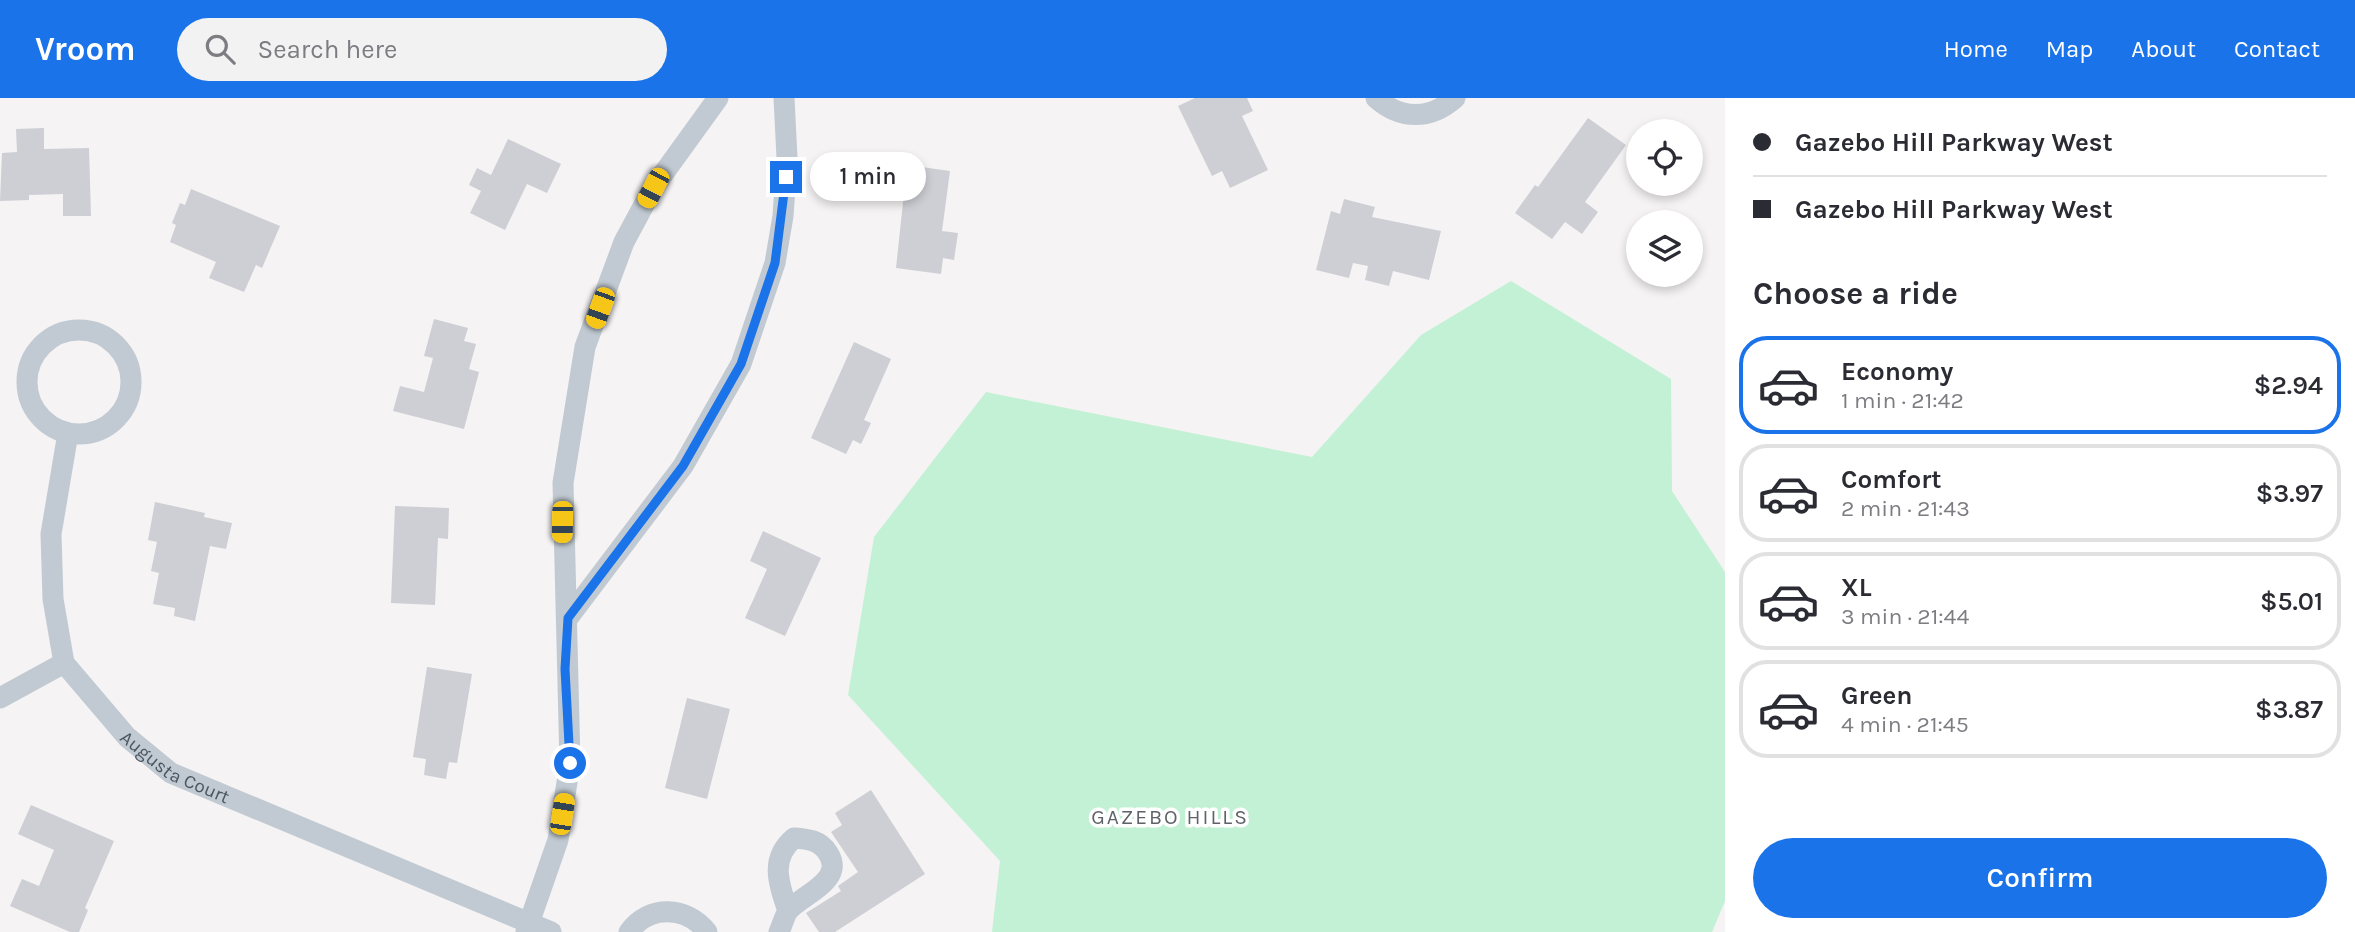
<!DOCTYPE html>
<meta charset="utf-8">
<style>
:root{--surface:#fff;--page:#f2f2f3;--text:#2b2b33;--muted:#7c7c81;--line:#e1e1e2;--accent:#1a73e8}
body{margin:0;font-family:Karla,sans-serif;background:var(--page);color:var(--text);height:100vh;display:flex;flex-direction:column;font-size:26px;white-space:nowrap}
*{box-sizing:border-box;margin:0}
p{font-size:23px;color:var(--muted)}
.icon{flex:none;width:38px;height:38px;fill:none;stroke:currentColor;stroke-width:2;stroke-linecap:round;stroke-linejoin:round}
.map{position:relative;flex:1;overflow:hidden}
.details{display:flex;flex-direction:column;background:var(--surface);width:630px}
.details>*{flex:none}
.hud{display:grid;align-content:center;height:154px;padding:0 28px;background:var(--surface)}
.fabs{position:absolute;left:1626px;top:21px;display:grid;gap:14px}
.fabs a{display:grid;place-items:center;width:77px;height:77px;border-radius:50%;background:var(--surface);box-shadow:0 4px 10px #0003;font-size:35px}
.end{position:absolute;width:32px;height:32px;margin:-16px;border:9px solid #1a73e8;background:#fff;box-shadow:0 0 0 4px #fff}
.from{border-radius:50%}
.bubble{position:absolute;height:49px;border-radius:24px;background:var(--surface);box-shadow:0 4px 10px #0003;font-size:23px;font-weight:600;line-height:49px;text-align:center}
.car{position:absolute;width:21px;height:42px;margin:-21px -10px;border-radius:9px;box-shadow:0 0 5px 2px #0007;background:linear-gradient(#f5c518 24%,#345 0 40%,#f5c518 0 76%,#345 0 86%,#f5c518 0)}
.hud b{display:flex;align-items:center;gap:24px;height:66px;font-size:26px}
.hud b+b{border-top:2px solid var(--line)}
.hud i{width:18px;height:18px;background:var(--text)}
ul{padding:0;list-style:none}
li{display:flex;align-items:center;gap:21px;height:98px;margin:0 14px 10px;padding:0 14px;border:4px solid var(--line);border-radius:28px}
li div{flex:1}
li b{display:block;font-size:26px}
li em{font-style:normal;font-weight:600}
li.current{border-color:var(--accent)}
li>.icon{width:63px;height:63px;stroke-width:1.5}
h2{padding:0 28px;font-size:32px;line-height:84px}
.primary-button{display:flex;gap:14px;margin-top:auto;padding:14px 28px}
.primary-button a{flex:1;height:80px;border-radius:42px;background:var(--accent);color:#fff;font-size:28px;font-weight:600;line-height:80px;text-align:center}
header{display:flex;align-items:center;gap:42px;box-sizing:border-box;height:98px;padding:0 35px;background:var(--accent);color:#fff}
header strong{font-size:33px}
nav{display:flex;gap:38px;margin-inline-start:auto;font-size:24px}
.search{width:490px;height:63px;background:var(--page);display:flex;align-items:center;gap:18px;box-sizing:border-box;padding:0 24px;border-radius:38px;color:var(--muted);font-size:26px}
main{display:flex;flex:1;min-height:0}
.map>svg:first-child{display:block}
</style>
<header>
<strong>Vroom</strong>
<div class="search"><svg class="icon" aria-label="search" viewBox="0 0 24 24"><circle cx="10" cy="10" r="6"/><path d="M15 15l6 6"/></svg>Search here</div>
<nav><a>Home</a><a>Map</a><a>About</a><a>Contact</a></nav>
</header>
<main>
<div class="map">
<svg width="1725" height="834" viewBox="0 0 1725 834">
<rect width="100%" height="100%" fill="#f5f3f3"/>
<!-- green -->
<path fill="#c3f1d5" d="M1511 183 1671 281 1672 393 1725 474V803L1712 834H992L1000 763 848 597 874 439 986 294 1312 359 1421 237Z"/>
<!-- building -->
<path fill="#cdcfd5" d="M1195 0H1247L1253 13 1242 18 1268 72 1230 90 1222 73 1212 78 1178 8Z
M1588 20 1626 47 1585 104 1598 114 1582 136 1565 124 1552 141 1515 115 1535 87 1538 89Z
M44 30V51L89 50 91 118H63V96L29 97V102L0 103 2 55 17 54 16 31Z
M508 41 561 66 547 95 527 86 505 132 470 115 481 93 469 87 477 70 491 77Z
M907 67 950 73 942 133 958 135 954 162 943 160 941 176 896 170Z
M191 91 280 128 262 170 256 167 244 194 209 180 216 164 170 144 176 127 172 125 180 105 185 107Z
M1344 101 1375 109 1372 119 1441 133 1429 182 1393 173 1389 188 1365 182 1368 168 1353 165 1349 180 1316 172 1331 113 1340 116Z
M434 221 468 230 464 243 476 246 469 271 479 274 464 331 393 313 400 288 424 294 433 260 424 258Z
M854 244 891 261 864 322 871 325 861 346 853 342 846 356 811 340Z
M155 404 205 415 204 419 232 425 226 451 210 448 195 523 174 518 175 510 153 506 159 475 151 473 157 444 148 442Z
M395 408 449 410 448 441 438 440 435 507 391 505Z
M763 433 821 460 785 538 745 520 767 471 750 463Z
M427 569 472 576 457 665 449 664 446 681 424 677 426 661 413 659Z
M687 600 730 611 707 701 665 690Z
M871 692 925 776 835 834H819L806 815 841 793 838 788 858 774 831 734 842 727 835 715Z
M31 707 114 743 85 810 88 812 79 834H70L10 808 22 781 39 788 54 752 18 736Z"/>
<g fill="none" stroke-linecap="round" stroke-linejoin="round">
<!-- minor -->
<g stroke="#c1cad2" stroke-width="21">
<path d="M1376 0C1401 22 1430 22 1455 0"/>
<circle cx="79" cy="284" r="52"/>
<path id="s1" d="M68 335 51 436 53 501 64 565 127 639 171 675 551 834"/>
<path d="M568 520 683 368 741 266 775 165 783 118 787 60 784 0"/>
<path d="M0 600 64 565"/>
<path d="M526 834 558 742 570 665 563 385 585 249 624 144 653 90 718 0"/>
<path d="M629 834C649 806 687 808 707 834"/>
<path d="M779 834C782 828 784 819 788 813 801 797 846 783 828 755 820 742 808 741 794 740 769 761 779 786 788 813"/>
</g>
</g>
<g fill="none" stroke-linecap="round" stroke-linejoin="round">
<!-- route -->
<path stroke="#1a73e8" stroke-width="9" d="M570 665 565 571 568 520 683 368 741 266 775 165 786 79"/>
</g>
<g text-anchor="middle" stroke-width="7" stroke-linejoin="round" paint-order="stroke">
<!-- street labels -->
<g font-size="19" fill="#4a5661" stroke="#fff">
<text dy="7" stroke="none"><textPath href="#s1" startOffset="387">Augusta Court</textPath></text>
</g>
<!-- neighbourhood labels -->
<g font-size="21" letter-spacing="2" fill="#5f6368" stroke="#fff">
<text x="1170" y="726">GAZEBO HILLS</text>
</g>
</g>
</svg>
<div class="fabs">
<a><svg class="icon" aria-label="locate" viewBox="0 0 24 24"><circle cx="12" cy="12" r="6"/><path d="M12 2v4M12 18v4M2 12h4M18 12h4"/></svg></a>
<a><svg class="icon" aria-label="layers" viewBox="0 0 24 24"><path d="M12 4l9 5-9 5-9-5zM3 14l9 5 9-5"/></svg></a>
</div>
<i class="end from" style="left:570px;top:665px"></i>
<i class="end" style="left:786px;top:79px"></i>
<div class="bubble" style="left:810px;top:54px;width:116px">1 min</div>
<i class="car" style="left:653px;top:90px;rotate:208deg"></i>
<i class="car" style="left:600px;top:210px;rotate:200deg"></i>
<i class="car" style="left:562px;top:424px;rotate:181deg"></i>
<i class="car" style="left:562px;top:716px;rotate:9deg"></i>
</div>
<section class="details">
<div class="hud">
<b><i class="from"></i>Gazebo Hill Parkway West</b>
<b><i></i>Gazebo Hill Parkway West</b>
</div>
<h2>Choose a ride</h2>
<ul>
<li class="current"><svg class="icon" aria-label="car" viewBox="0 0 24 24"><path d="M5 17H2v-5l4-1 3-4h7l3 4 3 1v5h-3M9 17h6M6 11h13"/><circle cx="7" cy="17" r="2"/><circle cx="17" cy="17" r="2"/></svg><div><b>Economy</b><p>1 min · 21:42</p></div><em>$2.94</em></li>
<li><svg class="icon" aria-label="car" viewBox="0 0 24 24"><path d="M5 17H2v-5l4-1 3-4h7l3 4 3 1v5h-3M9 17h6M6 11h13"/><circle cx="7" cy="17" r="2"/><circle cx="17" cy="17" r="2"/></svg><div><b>Comfort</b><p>2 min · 21:43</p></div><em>$3.97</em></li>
<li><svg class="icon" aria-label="car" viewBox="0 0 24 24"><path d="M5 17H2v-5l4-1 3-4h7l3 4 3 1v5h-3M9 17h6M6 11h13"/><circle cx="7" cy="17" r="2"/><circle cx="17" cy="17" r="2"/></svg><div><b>XL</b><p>3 min · 21:44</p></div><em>$5.01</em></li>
<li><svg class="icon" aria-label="car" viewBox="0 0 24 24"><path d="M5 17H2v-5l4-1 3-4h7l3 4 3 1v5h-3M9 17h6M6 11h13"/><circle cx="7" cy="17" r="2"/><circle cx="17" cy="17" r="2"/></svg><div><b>Green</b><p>4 min · 21:45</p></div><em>$3.87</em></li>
</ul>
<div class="primary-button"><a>Confirm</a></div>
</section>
</main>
